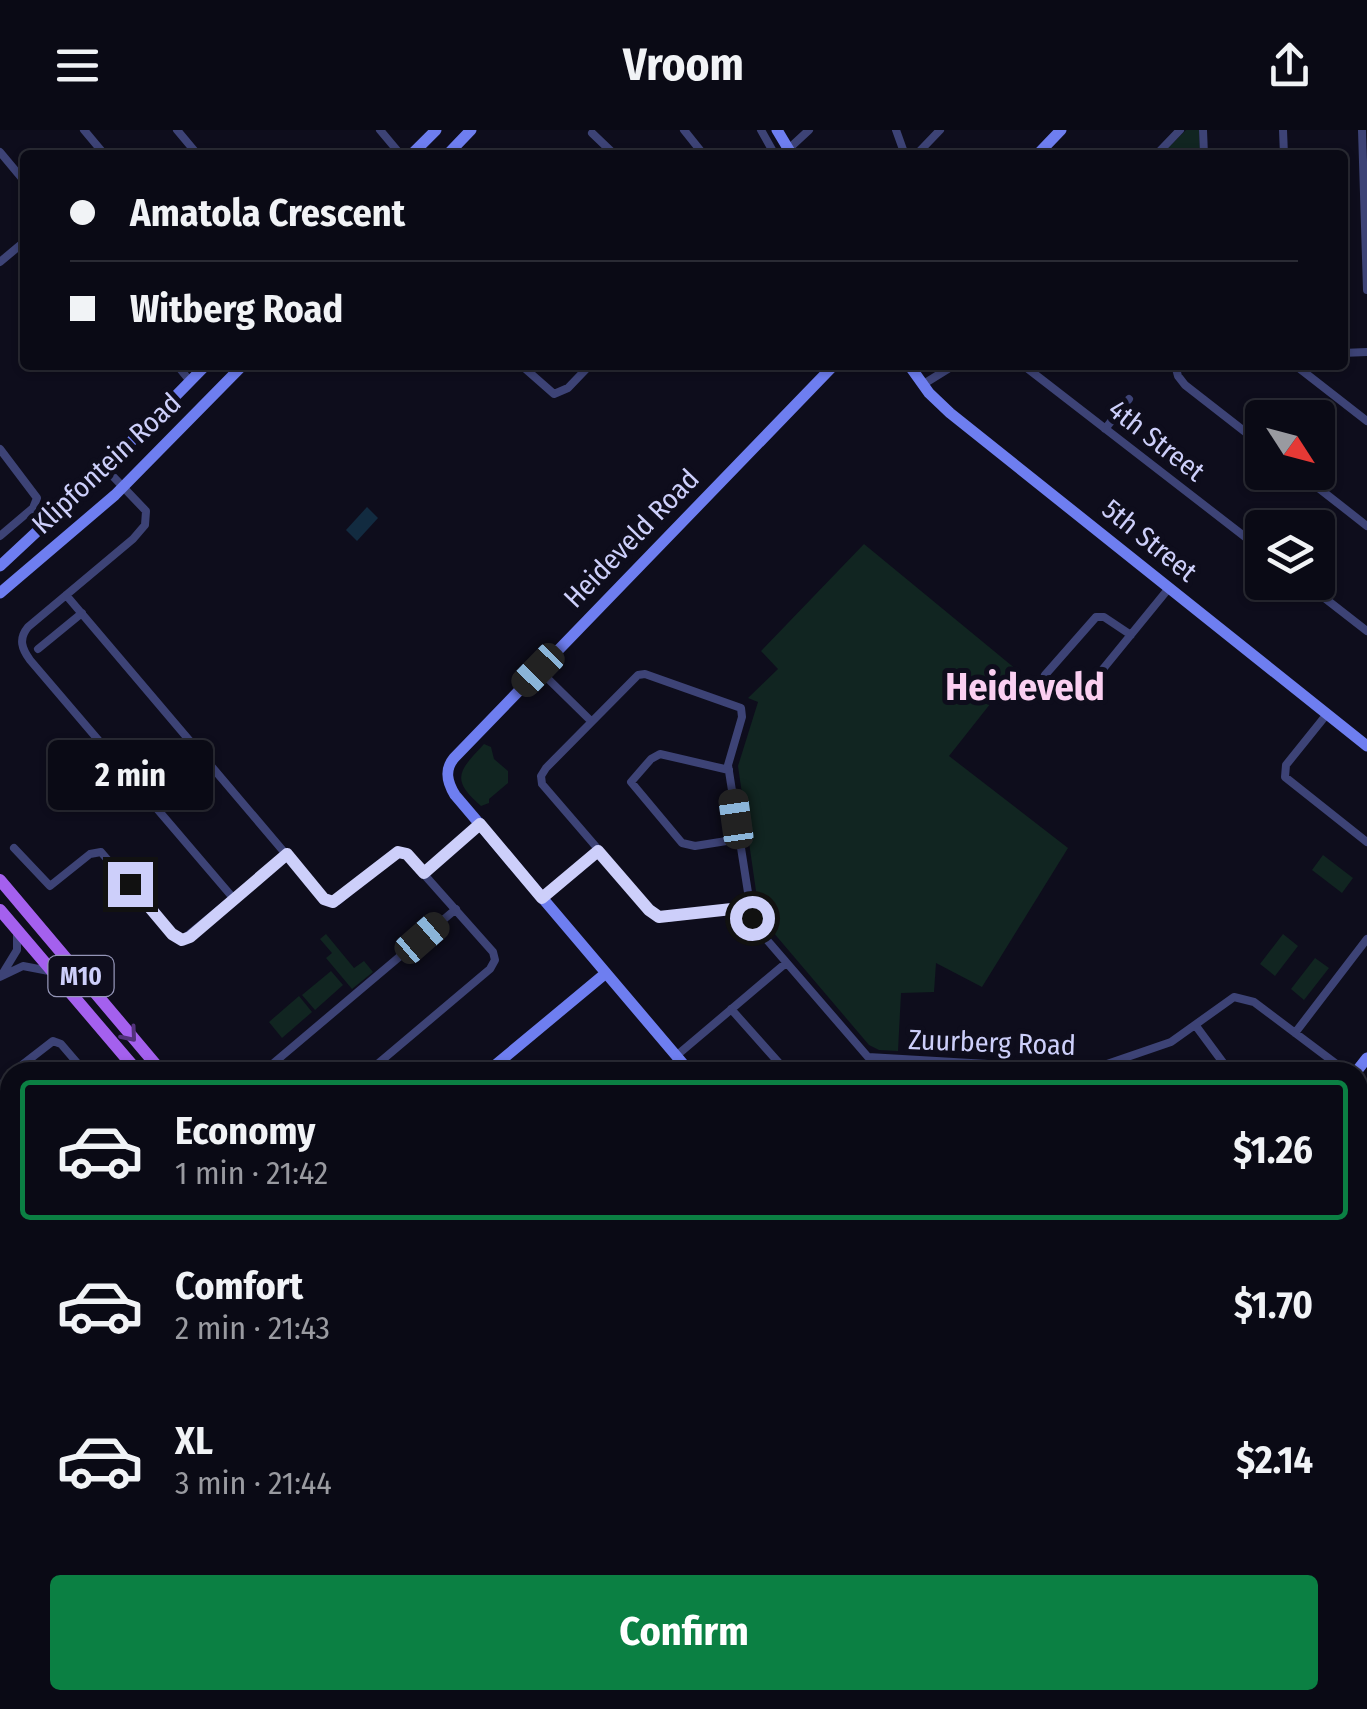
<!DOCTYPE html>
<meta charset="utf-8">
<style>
:root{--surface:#0a0a15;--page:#181822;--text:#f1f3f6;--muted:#999aa0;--line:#2a2b34;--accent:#0b8043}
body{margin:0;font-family:"Fira Sans Condensed",sans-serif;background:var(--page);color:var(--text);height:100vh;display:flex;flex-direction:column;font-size:38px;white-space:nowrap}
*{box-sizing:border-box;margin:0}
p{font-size:32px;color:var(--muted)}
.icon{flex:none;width:55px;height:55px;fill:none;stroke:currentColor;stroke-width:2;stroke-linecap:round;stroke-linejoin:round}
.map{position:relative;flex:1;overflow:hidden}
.panel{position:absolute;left:0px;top:932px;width:1368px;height:648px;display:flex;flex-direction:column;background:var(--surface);border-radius:30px 30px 0 0;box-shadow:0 2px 8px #0004,0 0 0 2px var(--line)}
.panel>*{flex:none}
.banner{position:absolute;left:20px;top:20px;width:1328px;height:220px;border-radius:10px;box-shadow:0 2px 8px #0004,0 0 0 2px var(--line);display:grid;align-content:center;height:220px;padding:0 50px;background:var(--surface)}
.needle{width:65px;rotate:126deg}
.tools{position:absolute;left:1245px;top:270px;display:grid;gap:20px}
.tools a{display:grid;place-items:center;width:90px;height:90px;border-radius:10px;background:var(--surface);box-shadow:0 2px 8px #0004,0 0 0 2px var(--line);font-size:50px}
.end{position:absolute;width:45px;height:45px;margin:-22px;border:12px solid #cdcffa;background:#111;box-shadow:0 0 0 5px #111}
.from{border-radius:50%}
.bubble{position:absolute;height:70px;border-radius:10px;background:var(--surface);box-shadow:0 2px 8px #0004,0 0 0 2px var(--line);font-size:32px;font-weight:700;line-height:70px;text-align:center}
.car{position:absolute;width:30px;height:60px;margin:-30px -15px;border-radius:12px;box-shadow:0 0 8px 2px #0007;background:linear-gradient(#222 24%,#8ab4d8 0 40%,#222 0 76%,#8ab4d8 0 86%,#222 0)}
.banner b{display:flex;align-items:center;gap:35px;height:95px;font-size:38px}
.banner b+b{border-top:2px solid var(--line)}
.banner i{width:25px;height:25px;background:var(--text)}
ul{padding:18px 0 0;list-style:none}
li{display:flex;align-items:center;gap:30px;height:140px;margin:0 20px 15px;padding:0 30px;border:5px solid transparent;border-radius:10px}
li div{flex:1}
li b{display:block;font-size:38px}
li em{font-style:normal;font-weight:700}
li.selected{border-color:var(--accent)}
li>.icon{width:90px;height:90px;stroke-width:1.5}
.button{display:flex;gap:20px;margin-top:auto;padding:20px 50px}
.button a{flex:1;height:115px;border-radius:10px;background:var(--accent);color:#fff;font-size:40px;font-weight:700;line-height:115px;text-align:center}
header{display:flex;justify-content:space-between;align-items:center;height:130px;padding:0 50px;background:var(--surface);font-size:45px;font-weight:700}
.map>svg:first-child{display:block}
</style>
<header><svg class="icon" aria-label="menu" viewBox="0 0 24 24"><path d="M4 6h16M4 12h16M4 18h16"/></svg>Vroom<svg class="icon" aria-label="share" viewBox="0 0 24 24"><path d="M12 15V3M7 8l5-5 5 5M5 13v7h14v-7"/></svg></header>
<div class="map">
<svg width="1367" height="1579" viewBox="0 0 1367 1579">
<rect width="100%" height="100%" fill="#0e0d1c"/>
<!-- green -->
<path fill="#112521" d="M1186 0H1199L1200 25H1161Z
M864 414 1017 540 949 626 1068 718 982 857 936 833 934 862 901 863 898 921 879 920 869 915 767 795 758 775 738 636 758 572 748 568 778 539 761 521Z
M484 614 491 617 494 629 508 641V653L489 669V673L481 676C449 649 460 640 484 614Z
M1323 725 1353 748 1342 763 1312 740Z
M326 804 354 838 364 831 373 842 352 859 326 828 332 823 320 809Z
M1283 804 1298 816 1275 846 1260 834Z
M1315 828 1329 838 1304 870 1291 859Z
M331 841 343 855 315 880 302 865Z
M299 866 312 882 282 908 269 892Z
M130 1570H312L302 1579H122Z
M529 1570H655L662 1579H527Z
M677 1570H747L757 1579H685Z
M769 1570H874L857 1579H779Z
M905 1570H964L951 1579H887Z
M1034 1570H1087L1077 1579H1021Z
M1147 1570H1185L1191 1579H1142Z"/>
<!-- water -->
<path fill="#122b40" d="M367 377 378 388 357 411 346 400Z"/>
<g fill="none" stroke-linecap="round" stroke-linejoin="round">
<!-- stream -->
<path stroke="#122b40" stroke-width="2.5" d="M1358 1385 1367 1379"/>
<!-- street -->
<path stroke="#3d4376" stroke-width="8" d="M84 0 105 25
M177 0 198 25
M380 0 401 25
M684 0 704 25
M761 0 775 25
M896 0 905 25
M1203 0 1204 25
M1283 0 1284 25
M1362 0 1367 160
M592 3 615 25
M0 22 25 52
M782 25 809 0
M916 25 940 0
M1156 25 1180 0
M0 132 25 111
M1342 223 1367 222
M177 235 190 251
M521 235 554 264 568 258 590 235
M1023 235 1262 420
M1175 235 1178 246 1185 255 1262 315
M1295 235 1367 291
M922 255 951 237 974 235
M1105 299 1129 269
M0 319 37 368 33 378 0 406
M105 338 146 381 145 395 133 409 28 497C18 509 22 519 30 530L234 769
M1298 342 1367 396
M1304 452 1367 501
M66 465 324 769 338 771 394 724 405 723 493 822 495 830 490 839 368 942
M38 519 82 483
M539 540 591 591
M1045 545 1096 487H1104L1131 505
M1085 561 1169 458
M1327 584 1286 635 1285 647 1367 712
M729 640 660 624 651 629 631 652 682 713 695 716 739 709
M14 718 50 756 90 724 101 722 172 805 182 810 287 724
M424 743 480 694
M542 769 599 721
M750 777 666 788 654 784 542 654 541 646 546 638 638 545 645 544 741 578 742 587 728 635 752 788 761 803 868 927 1055 938 1104 935 1171 912 1234 867 1254 872 1347 942
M3 843 17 820V801
M0 847 23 836 49 841
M731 879 787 942
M1196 896 1230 942
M1295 903 1367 809
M676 926 786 833
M13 942 53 911 61 914 85 942
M263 942 456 779
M0 954 10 966
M1367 1036 1363 1043 1367 1055
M0 1073 10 1085
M1358 1171 1367 1165
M0 1178 10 1169
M0 1192 10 1204
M1358 1235 1367 1229
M0 1272 10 1284
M0 1327 10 1319
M0 1375 10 1377
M1358 1403 1367 1397
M0 1447 10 1456
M1358 1521 1367 1535
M28 1570 39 1579
M1189 1570 1195 1579
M1290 1570 1296 1579
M15 1579 23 1570
M115 1579 122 1570
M311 1579 322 1570
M428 1579 439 1570"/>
<!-- secondary -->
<path stroke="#6e7ef0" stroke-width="11" d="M777 0 792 25
M411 25 436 0
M447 25 471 0
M1037 25 1061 0
M909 235 929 263 950 283 1367 616
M0 436 105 338 206 235
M0 463 115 365 243 235
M487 942 606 843
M690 942 455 665C447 652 444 640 454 628L834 235
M1356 942 1367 928"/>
<!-- primary -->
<path stroke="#a460ee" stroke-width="12" d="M0 750 162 942
M0 780 138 942
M667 1570 675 1579
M754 1570 764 1579"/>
<!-- highway -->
<path stroke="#ed55b4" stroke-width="15" d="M1358 1311 1367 1305
M1358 1342 1367 1336
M871 1579 888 1570
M962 1579 975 1570
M1008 1579 1021 1570
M1085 1579 1095 1570
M1108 1579 1113 1570"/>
</g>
<!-- one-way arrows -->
<defs><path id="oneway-chevron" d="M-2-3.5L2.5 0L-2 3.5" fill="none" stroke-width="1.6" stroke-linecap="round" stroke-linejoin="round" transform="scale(2.5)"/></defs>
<use stroke="#52327a" href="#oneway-chevron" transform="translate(130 905) rotate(50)"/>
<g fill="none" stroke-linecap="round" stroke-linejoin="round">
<!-- route -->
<path stroke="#cdcffa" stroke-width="12" d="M130 754 172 804 182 810 190 807 287 724 324 769 333 772 398 722 407 724 424 743 480 694 542 768 598 721 649 780 659 787 750 777 752 788"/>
</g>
<g text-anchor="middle" stroke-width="10" stroke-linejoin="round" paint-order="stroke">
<!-- shield labels -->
<rect fill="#0e0d1c" stroke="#9495b7" stroke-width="2.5" x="48.5" y="826" width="65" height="40" rx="8"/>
<g font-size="25" font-weight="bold" fill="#cdcffa">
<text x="81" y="855">M10</text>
</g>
<!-- street labels -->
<g font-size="28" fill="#cdcffa" stroke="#0e0d1c">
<text transform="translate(1157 310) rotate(38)" y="10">4th Street</text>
<text transform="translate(106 333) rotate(-43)" y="10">Klipfontein Road</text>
<text transform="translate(631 408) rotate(-46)" y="10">Heideveld Road</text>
<text transform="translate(1150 410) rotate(39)" y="10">5th Street</text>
<text transform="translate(992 912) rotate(2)" y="10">Zuurberg Road</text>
</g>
<!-- district labels -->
<g font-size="38" font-weight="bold" fill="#facff1" stroke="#0e0d1c">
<text x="1025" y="570">Heideveld</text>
</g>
</g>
</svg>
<div class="tools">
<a><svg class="needle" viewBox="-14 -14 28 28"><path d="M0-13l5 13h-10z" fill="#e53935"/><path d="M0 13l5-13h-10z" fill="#999aa0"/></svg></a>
<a><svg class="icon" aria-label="layers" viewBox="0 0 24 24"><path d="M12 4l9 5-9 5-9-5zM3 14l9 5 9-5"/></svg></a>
</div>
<i class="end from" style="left:752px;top:788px"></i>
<i class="end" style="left:130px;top:754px"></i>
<div class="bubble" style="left:48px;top:610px;width:165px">2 min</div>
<i class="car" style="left:538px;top:540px;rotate:224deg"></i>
<i class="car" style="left:736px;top:689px;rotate:352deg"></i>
<i class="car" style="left:422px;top:808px;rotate:49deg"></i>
<div class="banner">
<b><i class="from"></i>Amatola Crescent</b>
<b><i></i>Witberg Road</b>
</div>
<section class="panel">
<ul>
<li class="selected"><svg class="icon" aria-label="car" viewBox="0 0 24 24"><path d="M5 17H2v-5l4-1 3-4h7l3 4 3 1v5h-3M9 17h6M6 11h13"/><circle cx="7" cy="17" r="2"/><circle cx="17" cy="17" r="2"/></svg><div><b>Economy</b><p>1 min · 21:42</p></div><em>$1.26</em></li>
<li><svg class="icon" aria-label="car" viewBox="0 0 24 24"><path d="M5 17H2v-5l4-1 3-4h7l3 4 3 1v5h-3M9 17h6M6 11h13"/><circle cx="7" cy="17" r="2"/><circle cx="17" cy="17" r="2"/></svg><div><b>Comfort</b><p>2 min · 21:43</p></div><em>$1.70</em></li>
<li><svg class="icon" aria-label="car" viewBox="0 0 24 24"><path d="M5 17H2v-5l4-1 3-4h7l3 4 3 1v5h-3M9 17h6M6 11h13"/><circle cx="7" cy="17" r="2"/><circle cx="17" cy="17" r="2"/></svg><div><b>XL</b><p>3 min · 21:44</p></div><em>$2.14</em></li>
</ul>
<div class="button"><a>Confirm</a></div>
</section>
</div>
